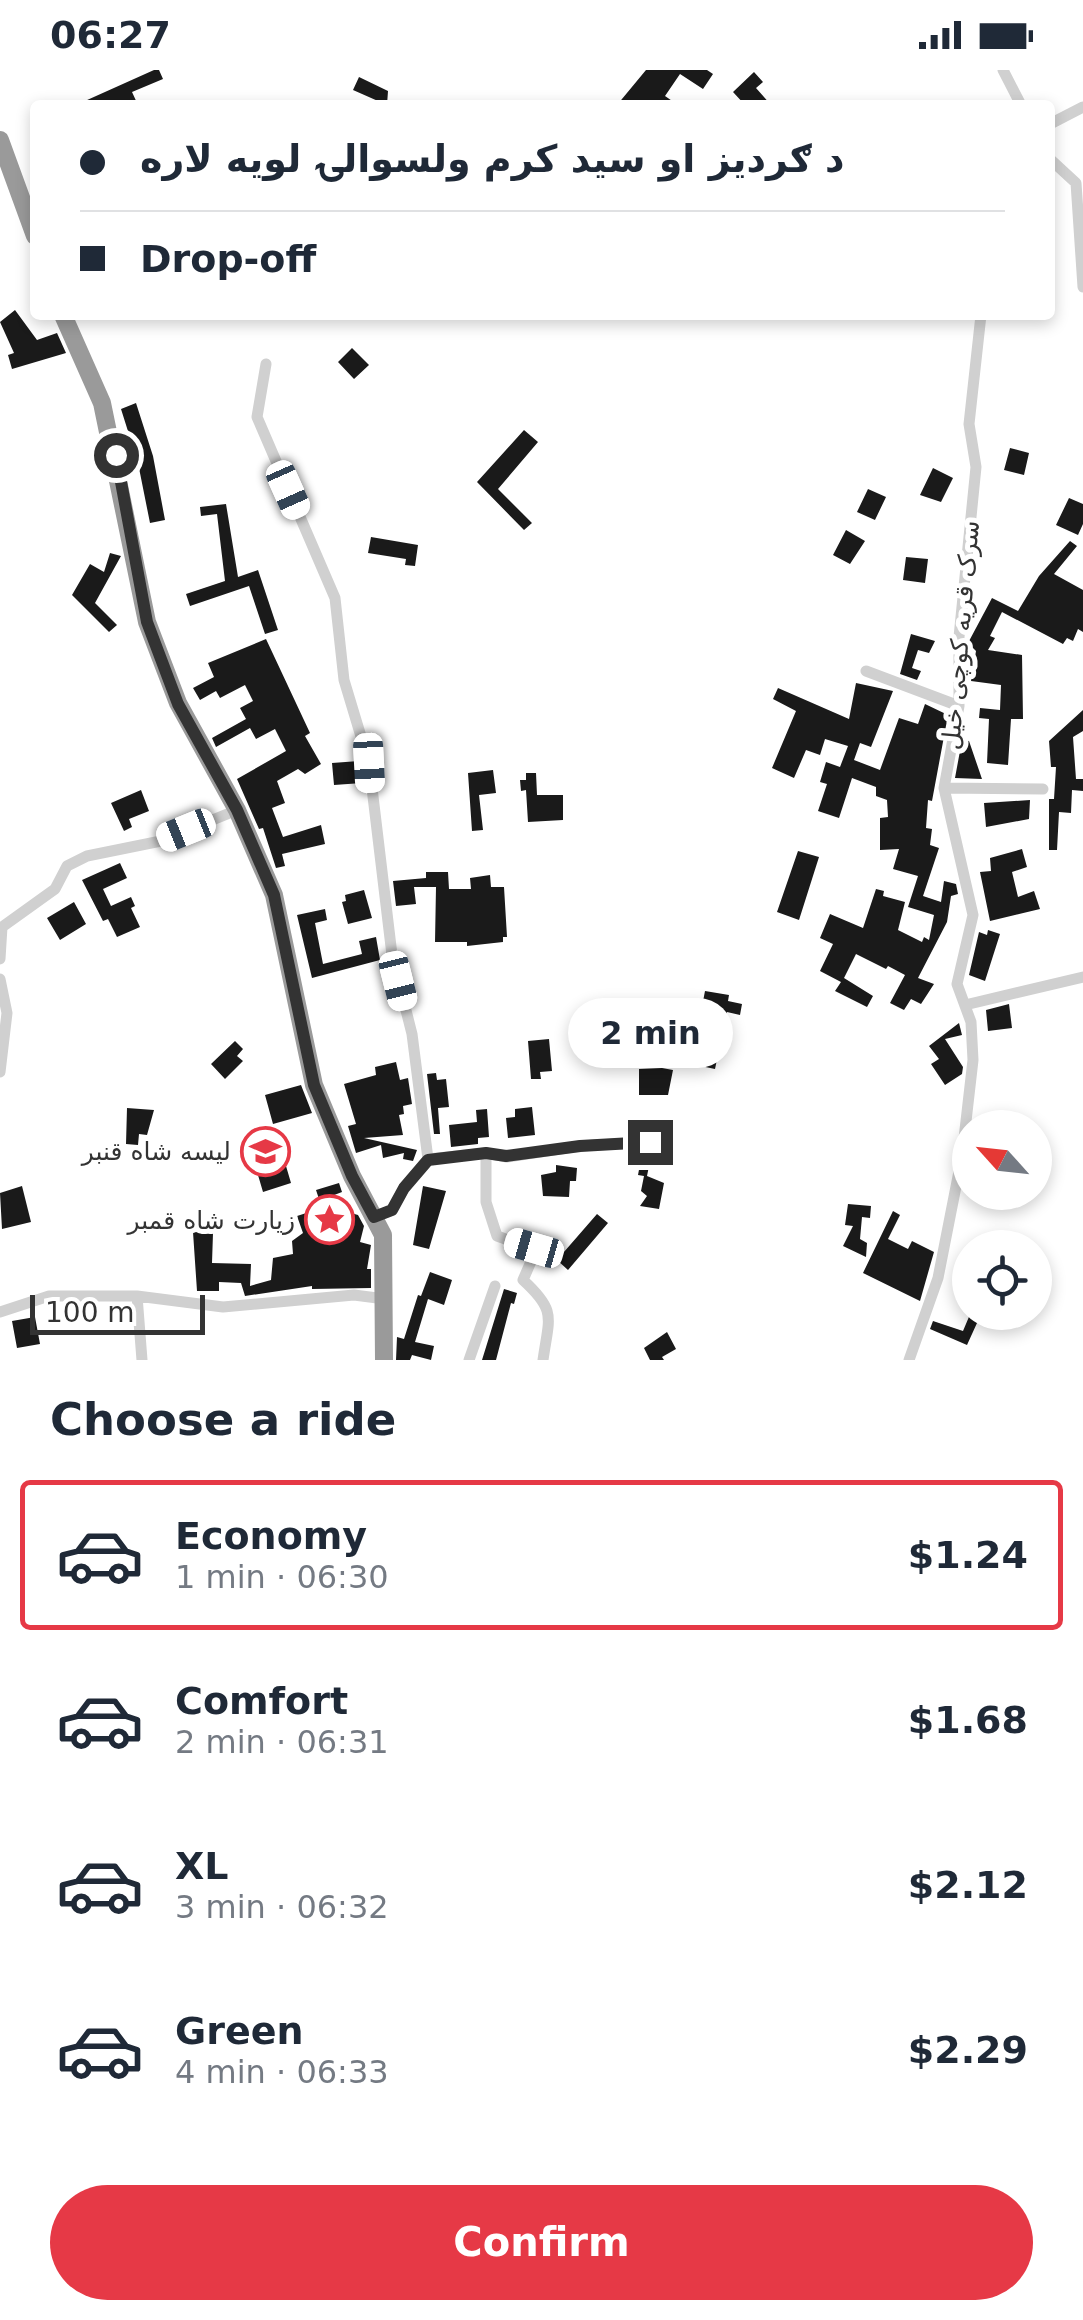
<!DOCTYPE html>
<meta charset="utf-8">
<style>
:root{--surface:#fff;--page:#f2f2f3;--text:#1f2937;--muted:#747a83;--line:#e0e1e3;--accent:#e63946}
body{margin:0;font-family:"DejaVu Sans",Vazirmatn,sans-serif;background:var(--page);color:var(--text);height:100vh;display:flex;flex-direction:column;font-size:38px;white-space:nowrap}
*{box-sizing:border-box;margin:0}
p{font-size:32px;color:var(--muted)}
.icon{flex:none;width:55px;height:55px;fill:none;stroke:currentColor;stroke-width:2;stroke-linecap:round;stroke-linejoin:round}
.map{position:relative;height:1290px;overflow:hidden}
.panel{display:flex;flex-direction:column;background:var(--surface);flex:1}
.panel>*{flex:none}
.hud{position:absolute;left:30px;top:30px;width:1025px;height:220px;border-radius:10px;box-shadow:0 5px 15px #0003;display:grid;align-content:center;height:220px;padding:0 50px;background:var(--surface)}
.needle{width:65px;rotate:297deg}
.buttons{position:absolute;left:952px;top:1040px;display:grid;gap:20px}
.buttons a{display:grid;place-items:center;width:100px;height:100px;border-radius:50%;background:var(--surface);box-shadow:0 5px 15px #0003;font-size:50px}
.scale{position:absolute;left:30px;bottom:25px;width:175px;box-sizing:border-box;padding-left:10px;border:5px solid #333;border-top:0;font-size:28px;line-height:35px;white-space:nowrap;color:#333;-webkit-text-stroke:8px #fff;paint-order:stroke}
.end{position:absolute;width:45px;height:45px;margin:-22px;border:12px solid #333;background:#fff;box-shadow:0 0 0 5px #fff}
.from{border-radius:50%}
.bubble{position:absolute;height:70px;border-radius:35px;background:var(--surface);box-shadow:0 5px 15px #0003;font-size:32px;font-weight:700;line-height:70px;text-align:center}
.car{position:absolute;width:30px;height:60px;margin:-30px -15px;border-radius:12px;box-shadow:0 0 8px 2px #0007;background:linear-gradient(#fff 24%,#345 0 40%,#fff 0 76%,#345 0 86%,#fff 0)}
.hud b{display:flex;align-items:center;gap:35px;height:95px;font-size:38px}
.hud b+b{border-top:2px solid var(--line)}
.hud i{width:25px;height:25px;background:var(--text)}
ul{padding:0;list-style:none}
li{display:flex;align-items:center;gap:30px;height:150px;margin:0 20px 15px;padding:0 30px;border:5px solid transparent;border-radius:10px}
li div{flex:1}
li b{display:block;font-size:38px}
li em{font-style:normal;font-weight:700}
li.current{border-color:var(--accent)}
li>.icon{width:90px;height:90px;stroke-width:1.5}
h2{padding:0 50px;font-size:45px;line-height:120px}
.primary-button{display:flex;gap:20px;margin-top:auto;padding:20px 50px}
.primary-button a{flex:1;height:115px;border-radius:60px;background:var(--accent);color:#fff;font-size:40px;font-weight:700;line-height:115px;text-align:center}
.status{display:flex;justify-content:space-between;align-items:center;height:70px;padding:0 50px;background:var(--surface);direction:ltr}
.status svg{height:28px;fill:currentColor}
.map>svg:first-child{display:block}
</style>
<div class="status"><b>06:27</b><svg viewBox="0 0 49 12"><path d="M0 12V9h3v3zM5 12V6h3v6zM10 12V3h3v9zM15 12V0h3v12zM26 1h20v11H26zM47 4h2v5h-2z"/></svg></div>
<div class="map">
<svg width="1083" height="1290" viewBox="0 0 1083 1290">
<rect width="100%" height="100%" fill="#fff"/>
<!-- building -->
<path fill="#1a1a1a" d="M154 0H159L163 9 132 22 138 35H76Z
M646 0H707L713 4 703 19 680 4 665 26 678 35H617Z
M754 2 763 12 756 18 771 35H745L733 22Z
M359 7 388 21 387 35 353 20Z
M15 240 37 270 57 263 66 283 12 299 8 285 14 283 0 252Z
M352 278 369 295 354 309 338 292Z
M136 333 153 386 165 450 150 453 138 393 121 339Z
M524 360 538 372 498 419 532 453 524 460 477 412Z
M1010 378 1029 383 1024 405 1004 400Z
M933 398 953 408 941 432 920 425Z
M868 419 886 427 875 450 857 442Z
M1069 428 1083 434V454L1078 465 1056 455Z
M226 434 238 507 258 500 278 560 265 564 249 516 190 536 186 524 225 511 217 444 201 446 200 437Z
M846 460 865 471 850 494 833 485Z
M371 467 418 475 415 496 405 495 406 489 368 483Z
M1070 471 1077 476 1054 504 1083 520V562L1078 559 1073 571 1067 568 1063 574 1002 542 990 566 995 568 988 580 1022 585 1023 649H1011L1008 695 987 693 989 649 979 648 980 638 1000 640 1001 615 971 611 976 581 968 573 992 528 1018 541 1039 506Z
M110 483 121 486 95 533 117 555 109 562 72 525 90 494 104 502Z
M906 487 928 489 925 513 903 510Z
M911 564 935 571 929 583 918 580 912 598 921 601 917 610 900 604Z
M266 569 310 663 305 666 321 694 305 704 298 699 277 711 285 733 272 738 283 767 321 755 325 774 282 784 285 796 276 798 263 758 259 759 237 709 286 681 275 659 256 669 250 658 216 677 212 668 246 649 240 638 253 631 245 615 220 628 216 621 200 630 193 618 214 607 208 593Z
M856 613 893 621 871 677 860 673 854 690 880 700 899 648 918 654 925 634 948 645 932 731 928 730 926 758 932 759 930 775 939 778 923 826 941 832 944 811 956 814 958 824 951 826 947 852 918 908 934 914 921 934 911 929 904 940 890 933 905 905 888 896 886 899 856 884 844 908 873 926 867 937 835 921 841 912 820 901 833 874 820 868 830 844 863 858 876 819 884 821 883 826 905 832 898 860 922 872 924 867 929 870 934 845 908 837 918 806 893 799 899 779 880 780V748L888 747 887 730 876 726V717L852 708 839 748 818 741 827 714 820 712 826 692 840 697 848 676 825 669 820 685 806 680 794 708 772 698 796 641 773 629 778 618 849 649Z
M1083 640V661L1073 667 1076 709H1083V721L1072 720 1071 743 1059 742 1057 780H1049V729H1054L1056 697H1051L1049 671Z
M962 670 969 671 982 709 955 708Z
M359 691 362 713 334 715 332 693Z
M493 700 496 723 479 725 483 760 472 761 468 703Z
M526 703H536L537 725H563V750L528 752 526 720 521 721 520 710H526Z
M141 720 149 741 129 749 132 757 124 761 111 733Z
M1030 730 1029 749 986 757 984 733Z
M1022 779 1027 797 1012 802 1018 827 1034 821 1040 839 990 851 980 802 991 801 990 788Z
M798 781 819 787 799 850 777 842Z
M120 793 127 808 103 819 111 836 131 827 135 836 131 838 140 857 117 867 108 849 103 851 82 810Z
M426 802H448L449 819H471L470 808 490 805 491 817H504L507 867H503V872L467 876V872H435L436 817H414L416 834 396 836 393 811 426 808Z
M364 820 372 848 348 854 342 832 346 831 345 825Z
M74 832 86 854 60 870 47 848Z
M325 839 327 850 315 853 323 894 362 884 359 871 376 867 380 890 312 908 297 845Z
M988 860 1000 864 985 911 969 905 979 862 987 865Z
M705 921 729 925 728 931 742 934 740 945 727 942 715 999 691 994Z
M1009 934 1012 958 988 961 986 940Z
M959 953 962 965 945 969 963 997 962 1004 945 1015 931 994 939 989 929 976Z
M549 969 552 1001 540 1002 541 1009H531L528 971Z
M235 971 243 979 237 986 243 991 225 1009 211 994Z
M396 992 400 1010 408 1008 412 1034 403 1036 404 1044 399 1045 403 1065 364 1068 417 1080 413 1091 403 1089 404 1083 383 1088 381 1075 356 1083 348 1056 356 1054 344 1014 376 1005 375 997Z
M662 998 673 1000 668 1025H639V999Z
M436 1003 437 1010 446 1009 449 1037 438 1038 440 1064H434L427 1004Z
M301 1015 312 1043 273 1054 265 1025Z
M532 1037 535 1065 508 1068 506 1048 515 1047V1039Z
M127 1038 154 1040 147 1065 139 1064 138 1075 126 1074Z
M487 1039 489 1067 478 1068V1074L451 1077 449 1055 477 1052 476 1040Z
M276 1062 291 1113 263 1122 248 1071Z
M641 1089 650 1091 647 1106 664 1113 659 1139 640 1136 647 1126 641 1121 644 1106 638 1105Z
M556 1095 577 1098 576 1111H570L569 1127 543 1126 541 1105 556 1102Z
M339 1113 342 1122 329 1127 343 1169 351 1143 358 1145 364 1156 360 1172 371 1175 367 1199H371V1218L312 1219V1216L245 1226 241 1213 219 1212V1221H197L193 1162 213 1163 212 1193 251 1194 250 1216 271 1210 273 1188 293 1184 292 1171 303 1163 297 1146 322 1138 316 1120Z
M22 1116 31 1152 2 1159 0 1123Z
M423 1116 446 1121 429 1179 413 1175Z
M848 1134 871 1136 870 1148 862 1147 860 1169 867 1173 866 1187 843 1176 853 1156 845 1155Z
M893 1141 900 1145 888 1169 908 1179 912 1171 934 1182 920 1231 863 1203Z
M597 1144 608 1153 568 1200 557 1190Z
M430 1202 452 1210 444 1235 428 1229 415 1272 434 1276 431 1290 412 1285 410 1290H396L397 1267 404 1269 418 1225 421 1226Z
M504 1219 517 1223 514 1234 511 1233 496 1290H482Z
M971 1242H982L967 1275 930 1259 933 1251 963 1261Z
M35 1247 40 1274 17 1278 12 1251Z
M667 1262 676 1279 662 1287 664 1290H650L644 1278Z"/>
<g fill="none" stroke-linecap="round" stroke-linejoin="round">
<!-- minor -->
<path stroke="#d0d0d0" stroke-width="11" d="M1003 0 1021 35
M1050 54 1083 37
M1050 89 1076 113 1083 217
M266 294 257 347 335 528 344 610 369 693 392 885 412 964 428 1089
M866 601 959 636
M944 718 1043 719
M0 889 2 857 55 819 67 796 87 786 161 771 237 740
M0 909 7 943 0 1002
M965 935 1083 907
M486 1083V1132L497 1166 536 1180 523 1210C557 1241 549 1247 543 1290
M374 1147 392 1140 404 1118 428 1089 486 1083 507 1087 580 1076 649 1072
M137 1226 142 1290
M0 1242 49 1226H137L223 1237 354 1225 385 1229
M469 1290 495 1216
M909 1290 938 1208 962 1086 973 990 971 952 957 914 973 845 944 718 959 636V567L976 397 969 354 981 245"/>
<!-- highway -->
<path stroke="#9a9a9a" stroke-width="18" d="M0 70 35 166
M63 245 102 333 147 552 178 633 237 740 274 825 314 1015 352 1106 383 1165 384 1290"/>
</g>
<g fill="none" stroke-linecap="round" stroke-linejoin="round">
<!-- route -->
<path stroke="#333" stroke-width="12" d="M116 385 147 552 178 634 237 740 274 825 314 1015 352 1106 374 1147 392 1140 404 1118 428 1090 486 1083 506 1086 580 1076 650 1072"/>
</g>
<!-- icons -->
<defs>
<symbol id="school-ring" viewBox="-11 -11 22 22"><circle r="9.5" fill="#fff" stroke="#e63946" stroke-width="1.5"/><path d="M0-5L7-2L0 1L-7-2ZM-4 1L0 2.5L4 1V4Q0 6-4 4Z" fill="#e63946"/></symbol>
<symbol id="sight-ring" viewBox="-11 -11 22 22"><circle r="9.5" fill="#fff" stroke="#e63946" stroke-width="1.5"/><path d="M0-6L1.8-2.2L6-1.7L2.9 1.2L3.7 5.4L0 3.3L-3.7 5.4L-2.9 1.2L-6-1.7L-1.8-2.2Z" fill="#e63946"/></symbol>
</defs>
<g fill-rule="evenodd">
<use href="#school-ring" x="238" y="1054" width="55" height="55"/>
<use href="#sight-ring" x="302" y="1122" width="55" height="55"/>
</g>
<g text-anchor="middle" stroke-width="10" stroke-linejoin="round" paint-order="stroke">
<!-- street labels -->
<g font-size="25" fill="#333" stroke="#fff">
<text transform="translate(960 565) rotate(-85)" y="9">سرک قریه کوچی خیل</text>
</g>
<!-- poi labels -->
<g font-size="25" fill="#333" stroke="#fff" text-anchor="end">
<text x="231" y="1090">لیسه شاه قنبر</text>
<text x="295" y="1159">زیارت شاه قمبر</text>
</g>
</g>
</svg>
<div class="buttons">
<a><svg class="needle" viewBox="-14 -14 28 28"><path d="M0-13l5 13h-10z" fill="#e53935"/><path d="M0 13l5-13h-10z" fill="#747a83"/></svg></a>
<a><svg class="icon" aria-label="locate" viewBox="0 0 24 24"><circle cx="12" cy="12" r="6"/><path d="M12 2v4M12 18v4M2 12h4M18 12h4"/></svg></a>
</div>
<div class="scale">100 m</div>
<i class="end from" style="left:116px;top:385px"></i>
<i class="end" style="left:650px;top:1072px"></i>
<div class="bubble" style="left:568px;top:928px;width:165px">2 min</div>
<i class="car" style="left:288px;top:420px;rotate:156deg"></i>
<i class="car" style="left:369px;top:693px;rotate:177deg"></i>
<i class="car" style="left:186px;top:760px;rotate:248deg"></i>
<i class="car" style="left:398px;top:911px;rotate:166deg"></i>
<i class="car" style="left:534px;top:1178px;rotate:286deg"></i>
<div class="hud">
<b><i class="from"></i>د ګردیز او سید کرم ولسوالۍ لویه لاره</b>
<b><i></i>Drop-off</b>
</div>
</div>
<section class="panel">
<h2>Choose a ride</h2>
<ul>
<li class="current"><svg class="icon" aria-label="car" viewBox="0 0 24 24"><path d="M5 17H2v-5l4-1 3-4h7l3 4 3 1v5h-3M9 17h6M6 11h13"/><circle cx="7" cy="17" r="2"/><circle cx="17" cy="17" r="2"/></svg><div><b>Economy</b><p>1 min · 06:30</p></div><em>$1.24</em></li>
<li><svg class="icon" aria-label="car" viewBox="0 0 24 24"><path d="M5 17H2v-5l4-1 3-4h7l3 4 3 1v5h-3M9 17h6M6 11h13"/><circle cx="7" cy="17" r="2"/><circle cx="17" cy="17" r="2"/></svg><div><b>Comfort</b><p>2 min · 06:31</p></div><em>$1.68</em></li>
<li><svg class="icon" aria-label="car" viewBox="0 0 24 24"><path d="M5 17H2v-5l4-1 3-4h7l3 4 3 1v5h-3M9 17h6M6 11h13"/><circle cx="7" cy="17" r="2"/><circle cx="17" cy="17" r="2"/></svg><div><b>XL</b><p>3 min · 06:32</p></div><em>$2.12</em></li>
<li><svg class="icon" aria-label="car" viewBox="0 0 24 24"><path d="M5 17H2v-5l4-1 3-4h7l3 4 3 1v5h-3M9 17h6M6 11h13"/><circle cx="7" cy="17" r="2"/><circle cx="17" cy="17" r="2"/></svg><div><b>Green</b><p>4 min · 06:33</p></div><em>$2.29</em></li>
</ul>
<div class="primary-button"><a>Confirm</a></div>
</section>
